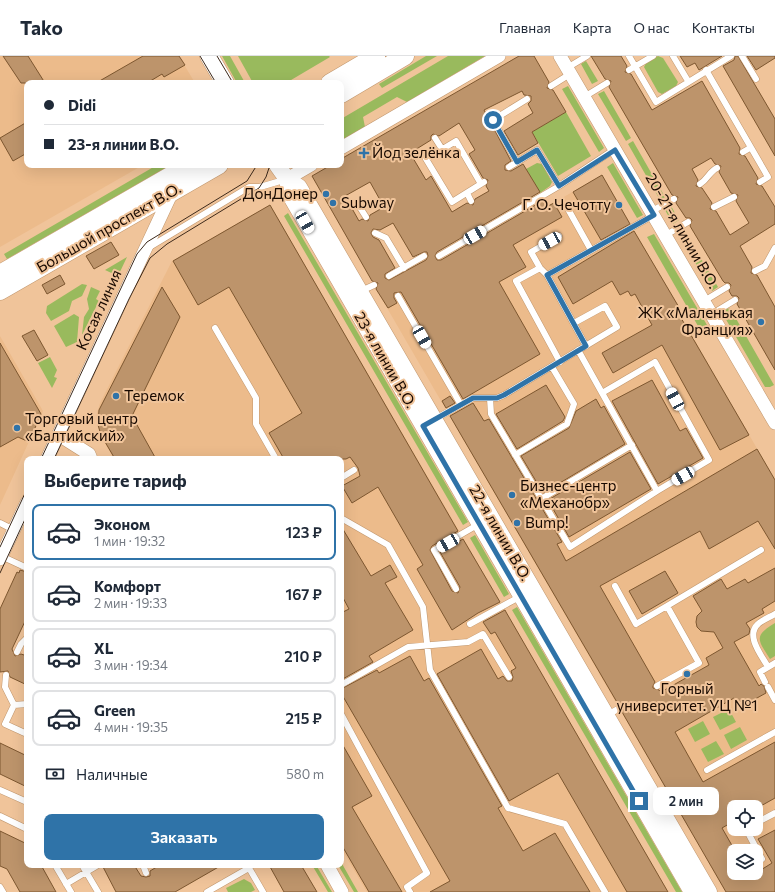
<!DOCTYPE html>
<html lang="ru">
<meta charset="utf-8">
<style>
:root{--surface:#fff;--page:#f2f2f3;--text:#1f2937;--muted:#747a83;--line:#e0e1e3;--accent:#2f73a8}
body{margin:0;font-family:Commissioner,sans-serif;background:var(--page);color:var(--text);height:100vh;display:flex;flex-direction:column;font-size:15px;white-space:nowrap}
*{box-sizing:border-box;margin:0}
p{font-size:13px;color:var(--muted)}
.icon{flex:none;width:22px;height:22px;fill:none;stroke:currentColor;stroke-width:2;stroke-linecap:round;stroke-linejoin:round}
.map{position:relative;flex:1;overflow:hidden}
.panel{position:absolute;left:24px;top:400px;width:320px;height:412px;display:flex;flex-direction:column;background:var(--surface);border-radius:8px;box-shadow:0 4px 16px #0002}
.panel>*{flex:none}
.banner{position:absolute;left:24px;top:24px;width:320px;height:88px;border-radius:8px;box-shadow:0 4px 16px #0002;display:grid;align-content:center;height:88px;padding:0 20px;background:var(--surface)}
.buttons{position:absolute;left:727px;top:744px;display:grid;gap:8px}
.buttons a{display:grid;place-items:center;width:36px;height:36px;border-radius:8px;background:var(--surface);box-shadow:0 4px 16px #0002;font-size:20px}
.end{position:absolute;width:18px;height:18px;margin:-9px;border:5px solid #2f73a8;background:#fff;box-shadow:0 0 0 2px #fff}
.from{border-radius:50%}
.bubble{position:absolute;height:28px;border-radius:8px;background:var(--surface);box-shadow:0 4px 16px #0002;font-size:13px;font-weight:600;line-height:28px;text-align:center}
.car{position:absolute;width:12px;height:24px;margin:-12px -6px;border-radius:5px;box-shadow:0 0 3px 1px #0007;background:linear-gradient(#fff 24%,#345 0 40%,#fff 0 76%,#345 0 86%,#fff 0)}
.banner b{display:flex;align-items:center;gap:14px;height:38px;font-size:15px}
.banner b+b{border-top:1px solid var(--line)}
.banner i{width:10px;height:10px;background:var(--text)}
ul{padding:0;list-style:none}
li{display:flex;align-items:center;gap:12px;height:56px;margin:0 8px 6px;padding:0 12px;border:2px solid var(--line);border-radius:8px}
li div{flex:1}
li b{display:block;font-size:15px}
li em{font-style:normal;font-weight:600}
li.current{border-color:var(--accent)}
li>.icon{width:36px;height:36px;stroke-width:1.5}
h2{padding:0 20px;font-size:18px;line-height:48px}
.pay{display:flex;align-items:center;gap:10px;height:44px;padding:0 20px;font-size:15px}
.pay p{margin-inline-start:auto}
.button{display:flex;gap:8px;margin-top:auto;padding:8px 20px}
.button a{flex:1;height:46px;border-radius:8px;background:var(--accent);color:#fff;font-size:16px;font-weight:600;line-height:46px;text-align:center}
header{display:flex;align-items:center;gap:24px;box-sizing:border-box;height:56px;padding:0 20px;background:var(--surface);border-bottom:1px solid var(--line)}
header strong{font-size:19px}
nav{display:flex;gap:22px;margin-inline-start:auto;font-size:14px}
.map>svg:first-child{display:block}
</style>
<header>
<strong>Tako</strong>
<nav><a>Главная</a><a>Карта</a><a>О нас</a><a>Контакты</a></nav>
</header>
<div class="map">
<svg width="775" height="836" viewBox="0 0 775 836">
<rect width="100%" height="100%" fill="#f0c49a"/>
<!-- built -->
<path fill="#ecbb8b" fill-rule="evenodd" d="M0 0H179L195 27H27V109H143L0 191Z
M602 119 680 253 678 255 775 424V836H726L383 245ZM734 751H756V773H734ZM734 795H756V817H734Z
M270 149 506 556 668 836H367L341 792V403H114L100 379 96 361 100 347 172 205Z
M0 280 43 355 0 449Z"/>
<!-- green -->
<path fill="#99ba5d" d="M222 0H230L244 25 237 27Z
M238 0H329L330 1 286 27H253Z
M426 0H437L382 32 379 28Z
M448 0H485L407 46 397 41 363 61 365 71 341 85V63Z
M658 0 663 2 678 26 676 30 662 38 658 36 644 11 646 7Z
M586 5 598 25 592 28 581 8Z
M568 30 604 92 599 96 562 33Z
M604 35 631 82 626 85 598 38Z
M566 56 591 100 558 120 532 76Z
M633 85 665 141 660 144 628 88Z
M537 107 542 108 552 126 550 130 540 137 526 113Z
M613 107 643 159 637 162 607 111Z
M157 109H166L167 111 7 203 4 198Z
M671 150 679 164 673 168 665 154Z
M288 157 468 466 463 469 284 160Z
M684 174 718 231 712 235 678 178Z
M654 178 707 269 702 277 647 181Z
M127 201 118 220 105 214Z
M82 228 87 229 82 240 72 245 69 255 51 265 46 257 47 250Z
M91 231 100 235 96 243 99 245 82 279 84 261 89 253 87 243Z
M730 252 774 329 770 331H765L724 260 725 254Z
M74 258 79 261 77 286 66 291 54 270Z
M50 301 57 314 54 321 57 322 52 332 38 307Z
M475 479 509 538 504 541 470 482Z
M517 551 682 836H676L512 554Z
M775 567V600L770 603C758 584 753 580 775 567Z
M729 653 736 666 720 674 713 661Z
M703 665 710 678 695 686 688 673Z
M740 671 747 684 731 693 724 679Z
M716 685 724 698 708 706 701 693Z
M341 806 358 836H354L338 809H341Z
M312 809H316L332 836H328Z
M244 823 251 827 255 834 251 836H228L226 832Z"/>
<!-- building -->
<path fill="#bd946b" stroke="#7d5730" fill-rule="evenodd" d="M3 0H28L45 27H21Z
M143 0H179L185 9 164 21 162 18 147 27H96Z
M519 0H534L549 26 547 32 553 34 566 56 532 76 538 87 518 99 504 75 533 57 528 48 531 45V40L524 39 522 35 484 54 511 105 505 109V114L511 115 523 108 540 136 437 196 435 200 437 204H441L544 144 548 150 554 147 562 161 513 189 526 211 499 226 540 298 463 343 401 236 394 237V242L397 247 388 252 376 233 378 227 372 225 312 120 331 109H341V103ZM459 67 475 94 469 98 483 122 488 124 486 130 489 135 475 143 473 149 467 147 452 156 431 120 426 124 410 97 431 84V80L433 78 439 80ZM370 126 384 151 370 159 368 165 362 163 359 165 345 140ZM393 167 413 201 424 196H427L428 200 426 204 389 224 385 222V218L395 212 379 184 373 181 371 177 373 173 380 174Z
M591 0H621L627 10 625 16 631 18 652 54 702 25 740 92 739 98 745 100 758 122 756 128 762 130 775 151V168L740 190 752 211 751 217 757 219 775 251V314L737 248 739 242 737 240H732L729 235 731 229 729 227H725L723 225 690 170 692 164 690 162H686L676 147 678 141 672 139 609 31 611 25 605 23ZM711 102 715 108 721 110 719 116 731 137 738 139 736 145 749 167 730 179 716 155 710 153 712 147 702 132 696 130 698 124 692 113Z
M680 0H722L699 14 695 7 687 11Z
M735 0H738L775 63V100L723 10 734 4Z
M747 0H775V2L756 14Z
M27 66V97L13 105 0 82Z
M602 119 630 168 601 184 573 136Z
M270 149 458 475 432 490 430 494 452 535 458 537 460 531 440 496 463 483 500 546 478 557 452 574 417 513 423 509 378 431 352 447 342 430 360 420 358 412 350 401 346 403H284L269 377 302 357 229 231 198 249 173 205Z
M634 175 680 253 677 255 749 379 720 394 662 289 613 317 602 297 652 269 635 238 631 240 628 235 620 239 612 225 573 248 558 221Z
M111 186 119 199 94 213 86 200Z
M60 219 65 228 47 238 42 229Z
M162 231 180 261 132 360 156 403H115L101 379 98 369 99 354Z
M34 274 48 299 37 305 22 280Z
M0 287 41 358 29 386 18 381 0 391Z
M652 324 680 375 686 372 703 402 658 428 612 345Z
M546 329 565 361 563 365 517 393 496 358Z
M450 340 455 347 446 352 442 345Z
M596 343 601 352 604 350 625 388 543 437 521 400 569 372 576 355Z
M473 347 484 365 489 363 562 486 557 488 566 505 757 393 775 424V493L758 465 709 493 700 475 600 530 655 626 653 630V632L659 634 661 636 709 609 706 602 723 592 714 576 701 575 697 571 696 566 697 560 702 555 693 540 721 523 727 533 745 523 748 527 775 512V545L762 553 764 557 746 567 750 573 749 578 734 586 759 630 761 628 764 630 766 637 739 652 734 642 675 676 703 726 775 686V742L759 751H734V765L722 772 734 793V817H756L772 807 758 783 775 774V836H726L622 656 624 653V650L618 648 450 360Z
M630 396 651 433 569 481 548 444Z
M341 470 371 520 390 509 397 521 385 527 413 574 369 600 373 606 341 624V557L349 553 341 538Z
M20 514 27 516V561L12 593 15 600 21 598 27 600V629L10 621 8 615 0 616V553L17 516 19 517Z
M665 515 678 537 642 558 629 535Z
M505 554 506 556 668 836H627L558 717 509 745 437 618 481 593 498 623 503 620 507 625H512L513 621 511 615 516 612 495 576 491 578 483 566Z
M410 600 424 625 429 622 502 750 498 752 523 795 555 777 590 836H430L450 825 341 637V633L377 614 379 617Z
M341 686 372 740 352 751 402 836H369L341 788Z
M0 687 27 700V731L0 718Z
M0 775 27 788V809H41L56 836H20L7 813 0 810Z
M102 809H134L141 820 146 821 150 820V815L160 809H222L175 836H116Z
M269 809H301L317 836H284Z"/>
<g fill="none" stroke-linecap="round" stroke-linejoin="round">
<defs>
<path id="service" d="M629 0 656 46 731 0
M673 0 688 25
M742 0 756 23
M567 12 587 0
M629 14 653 0
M706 14 768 121 760 126
M551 30 570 18
M584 41 607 27
M435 82 442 93
M743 96 750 92
M517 106 493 64 527 43
M509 111 537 94 559 130
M481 128 456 85 426 103 452 146 484 126
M700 128C708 123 709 116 717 112
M467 137 471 145
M359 150 366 161
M714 151 734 141
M568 153 591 194
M652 155 674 143
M375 177 386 182 404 212
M666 179 688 166
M559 180 531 196 540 212 547 219 586 290
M148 192 249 131H260L287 123
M439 200 559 130 615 93
M540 212 516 225 560 306
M755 215 765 210 775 192
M547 219 654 159
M389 220 424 200
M361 235 374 229
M398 240 461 349
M704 245 727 231
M712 258 735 244
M215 272 256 342V368L276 403
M578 294 657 435
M490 342 491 358 570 491 657 435 709 404 655 306 602 337
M435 363 473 342H497L504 339 617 271 605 250 574 267
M515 399 567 368 574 348 552 311
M341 422 354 414
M541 443 632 389
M341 462 388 489 423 551 430 614 508 752 565 768 605 836
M0 467 14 474
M1 500 27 512
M615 530 636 568 667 550
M456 533 434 494 479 468
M470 568 521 540
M17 596 21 588 27 582
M768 611C762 600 745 580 758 568 762 564 770 561 775 558
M6 619 5 631 14 649
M765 626 760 616 775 607
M341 629 408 591 468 586 483 578 509 621
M657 630 699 607 667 550 761 494
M768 631 775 644
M27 648 14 649 5 668 27 678
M341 658 427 817 407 831 410 836
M607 659 620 652
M707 714 775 676
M0 734 27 746
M0 760 27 773
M756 767 775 757
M746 773 762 803
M55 809 71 836
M82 809 98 836
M143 809 146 817
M249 809V812L263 836
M66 828 98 809
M0 831 3 836
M207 836 249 812"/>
<path id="minor" d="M560 0 775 367
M341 92 499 0
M287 123 311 109
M59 379 89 398 91 403
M47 403 173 134
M0 503 27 446
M327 809 342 836"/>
<path id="tertiary" d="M277 109 287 123 299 131 709 836
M287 123 290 139 692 836"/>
<path id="secondary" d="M209 0 225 27
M330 27 376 0
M341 38 405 0
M0 218 189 109
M0 235 219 109"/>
</defs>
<!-- service casing -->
<use href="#service" stroke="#c1976e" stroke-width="7"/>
<!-- minor casing -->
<use href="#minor" stroke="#c1976e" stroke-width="14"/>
<!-- tertiary casing -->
<use href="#tertiary" stroke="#c1976e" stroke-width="17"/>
<!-- secondary casing -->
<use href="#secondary" stroke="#c1976e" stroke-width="19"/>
<!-- service -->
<use href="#service" stroke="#fff" stroke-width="6"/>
<!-- minor -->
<use href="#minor" stroke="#fff" stroke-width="13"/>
<!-- tertiary -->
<use href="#tertiary" stroke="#fff" stroke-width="16"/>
<!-- secondary -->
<use href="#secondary" stroke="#fff" stroke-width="18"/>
<!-- tram -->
<path stroke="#3e2a1b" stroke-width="1" d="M200 0 216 27
M217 0 233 27
M41 403 137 198 147 186 247 125 257 109
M54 403 129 243 150 202 167 188 259 132 266 121 270 109
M0 491 27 433
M0 517 27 459"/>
</g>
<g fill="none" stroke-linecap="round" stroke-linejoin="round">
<!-- route -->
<path stroke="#2f73a8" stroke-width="5" d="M493 64 517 106 537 94 559 130 615 94 654 159 547 219 586 290 504 339 497 342H473L423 370 639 745"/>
</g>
<!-- markers -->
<g fill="#2f73a8" stroke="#f0c49a" stroke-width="1.5">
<path d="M362 91h4v4h4v4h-4v4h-4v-4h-4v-4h4z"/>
<circle cx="326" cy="138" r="4"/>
<circle cx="333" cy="147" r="4"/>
<circle cx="619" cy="149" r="4"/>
<circle cx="761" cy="266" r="4"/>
<circle cx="116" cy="340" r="4"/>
<circle cx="17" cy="372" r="4"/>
<circle cx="512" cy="439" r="4"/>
<circle cx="517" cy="467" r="4"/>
<circle cx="687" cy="618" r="4"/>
</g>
<g text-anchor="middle" stroke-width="4" stroke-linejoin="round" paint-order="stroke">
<!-- poi labels -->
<g font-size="15" fill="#180900" stroke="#f0c49a" text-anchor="start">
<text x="372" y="102">Йод зелёнка</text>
<text x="318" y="143" text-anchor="end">ДонДонер</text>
<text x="341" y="152">Subway</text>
<text x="611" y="154" text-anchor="end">Г. О. Чечотту</text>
<text x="753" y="262" text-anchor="end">ЖК «Маленькая<tspan x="753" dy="17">Франция»</tspan></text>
<text x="124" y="345">Теремок</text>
<text x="25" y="368">Торговый центр<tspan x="25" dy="17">«Балтийский»</tspan></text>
<text x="520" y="435">Бизнес-центр<tspan x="520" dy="17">«Механобр»</tspan></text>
<text x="525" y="472">Bump!</text>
<text x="687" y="638" text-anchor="middle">Горный<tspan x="687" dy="17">университет. УЦ №1</tspan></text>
</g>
<!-- street labels -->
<g font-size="15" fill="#180900" stroke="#f0c49a">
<text transform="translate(109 172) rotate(-30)" y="5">Большой проспект В.О.</text>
<text transform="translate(682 175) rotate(60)" y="5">20-21-я линии В.О.</text>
<text transform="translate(99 254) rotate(-65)" y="5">Косая линия</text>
<text transform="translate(385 304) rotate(60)" y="5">23-я линии В.О.</text>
<text transform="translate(500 477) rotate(60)" y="5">22-я линии В.О.</text>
</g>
</g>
</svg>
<div class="buttons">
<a><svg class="icon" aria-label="locate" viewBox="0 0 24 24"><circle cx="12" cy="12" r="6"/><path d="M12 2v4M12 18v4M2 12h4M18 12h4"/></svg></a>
<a><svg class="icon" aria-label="layers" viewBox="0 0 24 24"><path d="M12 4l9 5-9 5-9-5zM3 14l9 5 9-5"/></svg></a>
</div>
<i class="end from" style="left:493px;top:64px"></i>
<i class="end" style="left:639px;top:745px"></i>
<div class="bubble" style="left:653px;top:731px;width:66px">2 мин</div>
<i class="car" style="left:305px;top:166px;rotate:150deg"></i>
<i class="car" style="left:475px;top:179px;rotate:60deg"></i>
<i class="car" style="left:550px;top:185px;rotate:241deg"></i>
<i class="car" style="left:422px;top:281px;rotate:150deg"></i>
<i class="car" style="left:675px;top:343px;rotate:331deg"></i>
<i class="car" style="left:683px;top:420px;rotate:240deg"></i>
<i class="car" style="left:448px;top:487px;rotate:240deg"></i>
<div class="banner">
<b><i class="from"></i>Didi</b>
<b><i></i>23-я линии В.О.</b>
</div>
<section class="panel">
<h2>Выберите тариф</h2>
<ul>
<li class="current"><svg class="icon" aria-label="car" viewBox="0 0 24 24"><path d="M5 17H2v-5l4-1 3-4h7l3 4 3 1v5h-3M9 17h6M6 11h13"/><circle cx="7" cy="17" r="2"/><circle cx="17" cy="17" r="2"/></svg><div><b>Эконом</b><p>1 мин · 19:32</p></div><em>123 ₽</em></li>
<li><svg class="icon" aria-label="car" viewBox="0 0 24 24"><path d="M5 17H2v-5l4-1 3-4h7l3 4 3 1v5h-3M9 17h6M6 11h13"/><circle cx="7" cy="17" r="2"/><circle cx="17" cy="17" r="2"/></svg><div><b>Комфорт</b><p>2 мин · 19:33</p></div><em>167 ₽</em></li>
<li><svg class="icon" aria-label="car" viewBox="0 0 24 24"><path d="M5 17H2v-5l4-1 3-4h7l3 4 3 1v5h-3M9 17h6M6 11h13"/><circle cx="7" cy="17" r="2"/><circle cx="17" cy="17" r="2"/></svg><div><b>XL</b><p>3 мин · 19:34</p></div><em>210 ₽</em></li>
<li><svg class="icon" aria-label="car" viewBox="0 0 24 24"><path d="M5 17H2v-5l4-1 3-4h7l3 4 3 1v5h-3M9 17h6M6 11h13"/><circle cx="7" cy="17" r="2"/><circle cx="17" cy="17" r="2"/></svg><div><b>Green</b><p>4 мин · 19:35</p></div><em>215 ₽</em></li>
</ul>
<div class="pay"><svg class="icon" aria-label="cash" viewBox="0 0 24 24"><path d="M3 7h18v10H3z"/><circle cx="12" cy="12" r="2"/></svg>Наличные<p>580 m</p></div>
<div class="button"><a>Заказать</a></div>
</section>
</div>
